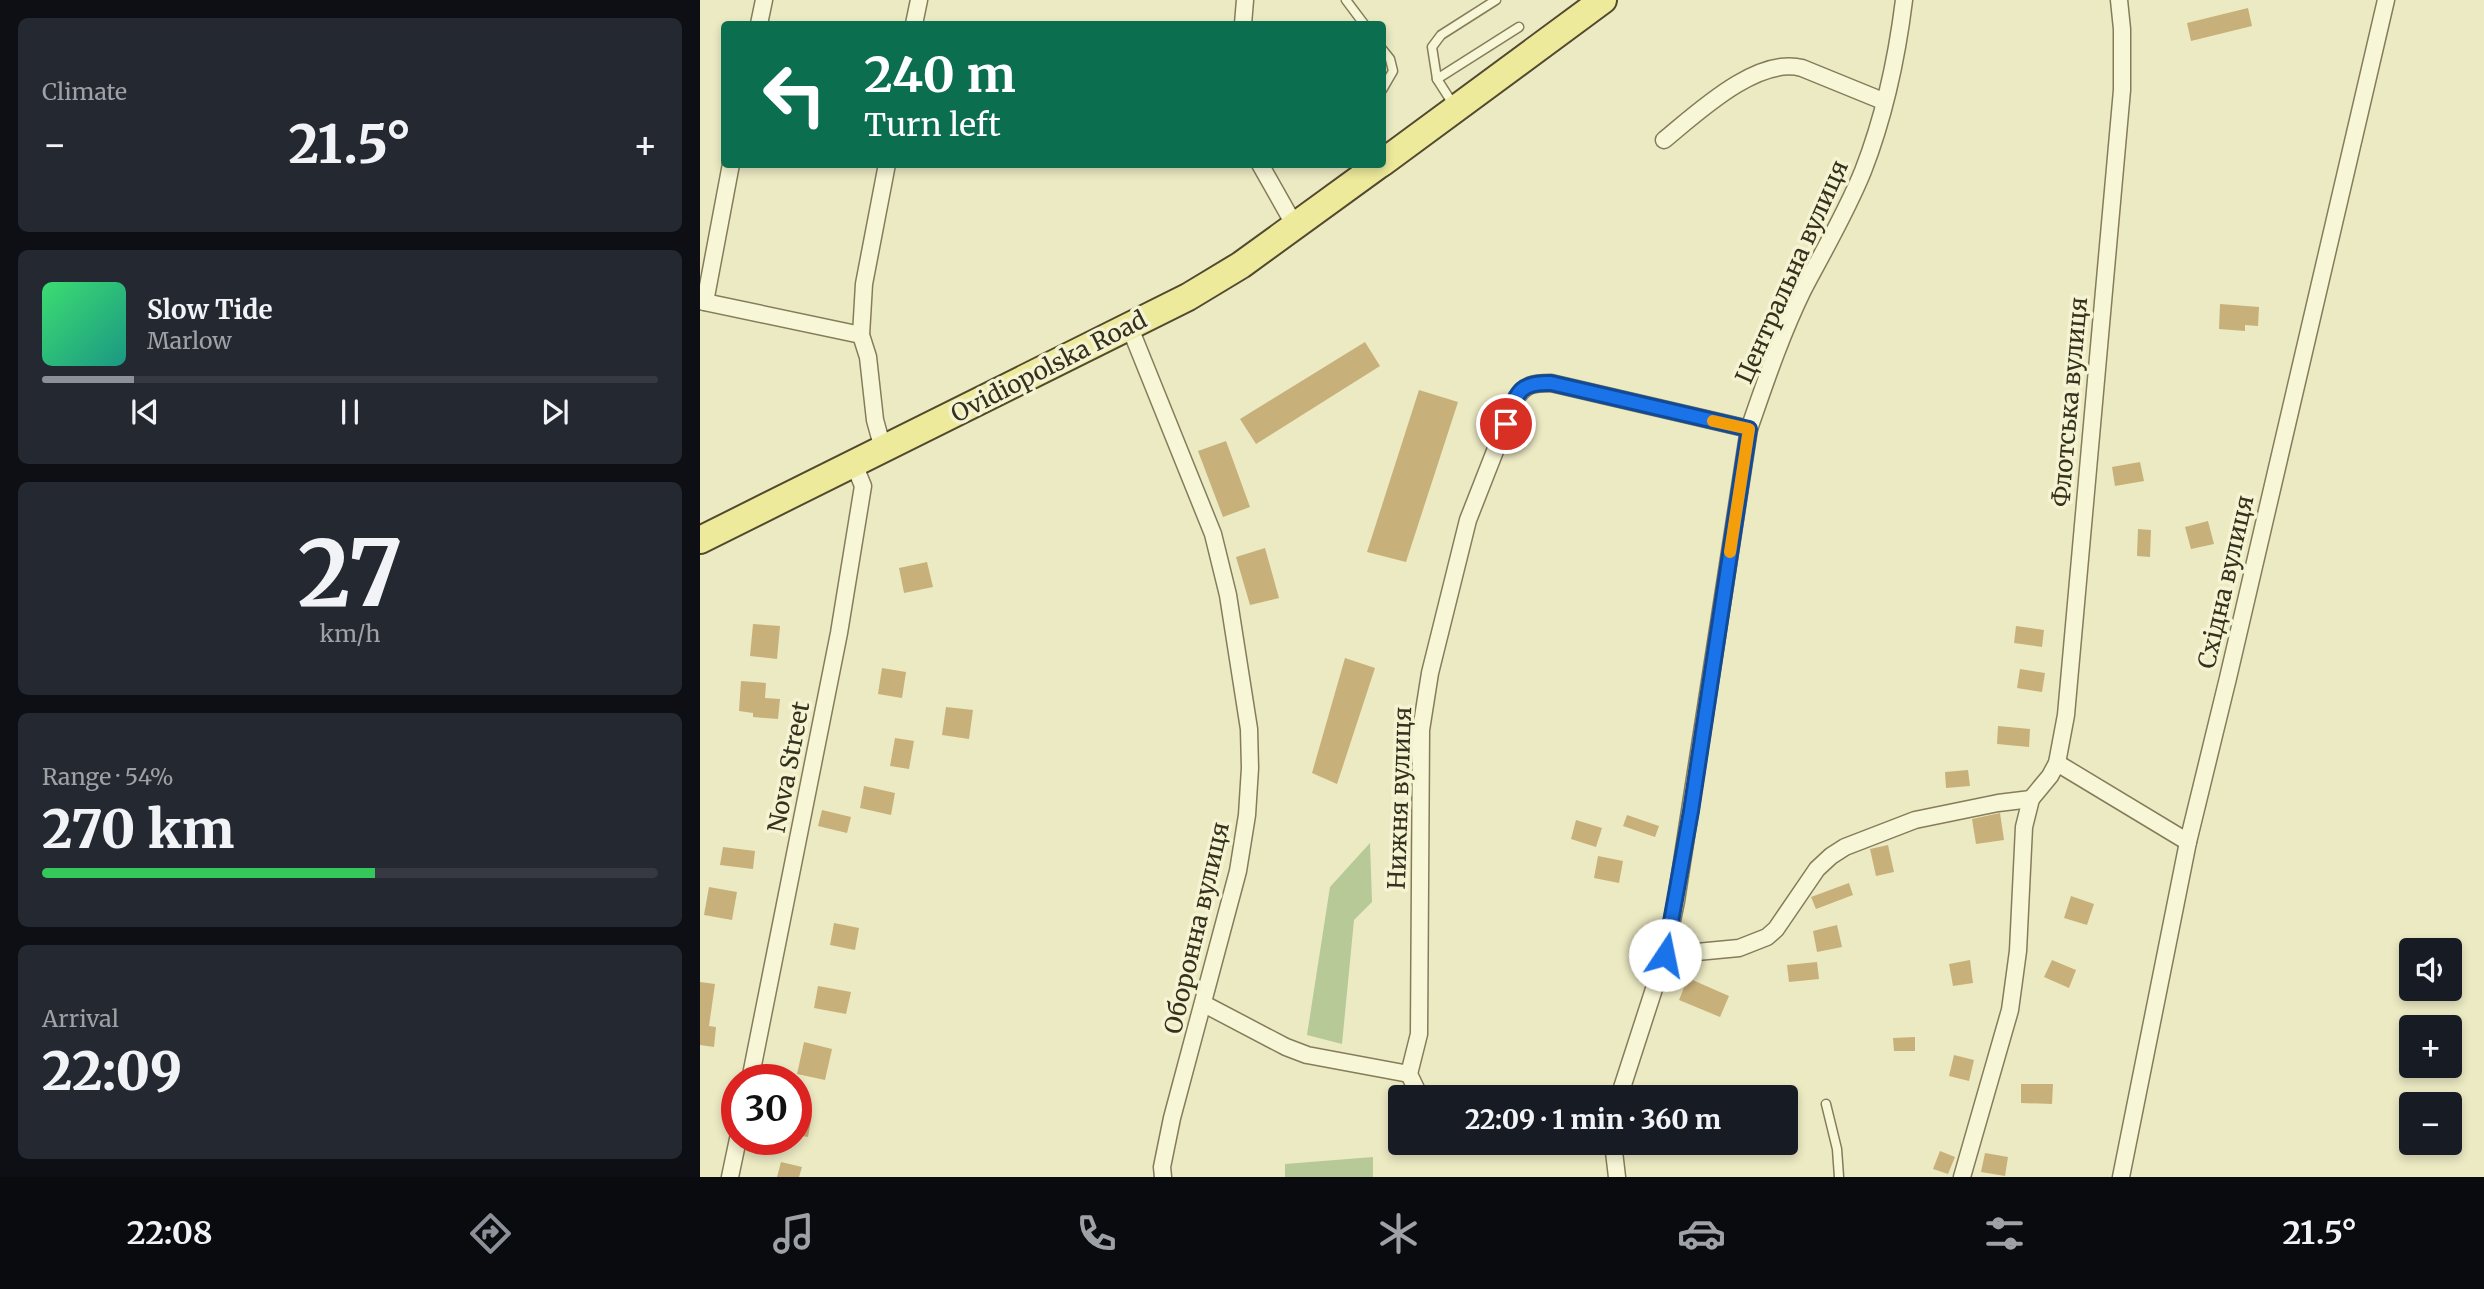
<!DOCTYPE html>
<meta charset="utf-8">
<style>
body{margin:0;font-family:Merriweather,serif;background:#242831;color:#f1f3f6;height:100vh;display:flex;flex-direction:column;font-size:26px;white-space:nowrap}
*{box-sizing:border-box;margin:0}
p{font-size:23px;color:#9ea1a6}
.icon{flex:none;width:38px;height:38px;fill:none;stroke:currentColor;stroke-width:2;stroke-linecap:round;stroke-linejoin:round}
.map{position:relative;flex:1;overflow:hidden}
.details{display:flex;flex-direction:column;gap:18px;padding:18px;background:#0d0f14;width:700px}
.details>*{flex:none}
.top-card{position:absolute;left:21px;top:21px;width:665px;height:147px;border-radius:7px;box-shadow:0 4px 10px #0003;background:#0b6e4f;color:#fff;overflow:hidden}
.fabs{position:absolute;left:1699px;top:938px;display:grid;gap:14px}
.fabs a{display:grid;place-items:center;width:63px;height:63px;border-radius:7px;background:#171b24;box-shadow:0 4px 10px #0003;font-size:35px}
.speed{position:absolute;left:21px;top:1064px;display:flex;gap:14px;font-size:35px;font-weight:700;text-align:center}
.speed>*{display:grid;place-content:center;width:91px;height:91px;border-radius:50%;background:#171b24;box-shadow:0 4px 10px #0003;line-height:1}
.speed .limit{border:10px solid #d22;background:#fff;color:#111}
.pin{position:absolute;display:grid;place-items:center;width:60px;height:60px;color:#fff;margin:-30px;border:4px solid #fff;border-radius:50%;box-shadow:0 2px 7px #0007}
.me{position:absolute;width:77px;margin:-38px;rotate:11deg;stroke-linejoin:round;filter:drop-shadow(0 0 5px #0008)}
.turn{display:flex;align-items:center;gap:24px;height:147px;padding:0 28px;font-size:32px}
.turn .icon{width:91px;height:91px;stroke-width:2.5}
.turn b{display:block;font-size:49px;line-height:60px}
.big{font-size:52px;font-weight:800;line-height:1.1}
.details .card{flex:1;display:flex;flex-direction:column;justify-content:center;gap:10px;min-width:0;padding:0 24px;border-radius:10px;background:#242831}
.details .dial{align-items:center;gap:0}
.dial b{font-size:91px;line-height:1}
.song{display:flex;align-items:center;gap:21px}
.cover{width:84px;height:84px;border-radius:10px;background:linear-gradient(135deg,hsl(140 70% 55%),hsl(170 70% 35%))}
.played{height:7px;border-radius:4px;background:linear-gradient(90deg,#8c9099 15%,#363941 15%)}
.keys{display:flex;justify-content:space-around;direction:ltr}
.heat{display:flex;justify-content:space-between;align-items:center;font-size:38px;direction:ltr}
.charge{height:10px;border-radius:5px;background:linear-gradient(90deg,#34c759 54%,#363941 0)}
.trip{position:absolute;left:688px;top:1085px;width:410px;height:70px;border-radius:7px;background:#171b24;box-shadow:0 4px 10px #0003;font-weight:800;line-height:70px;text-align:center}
.tab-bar{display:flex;height:112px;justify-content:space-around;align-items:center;background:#090b0e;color:#9ea1a6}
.tab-bar .icon{width:49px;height:49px}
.tab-bar .current{color:#8c9099}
.tab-bar b{font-size:32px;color:#f1f3f6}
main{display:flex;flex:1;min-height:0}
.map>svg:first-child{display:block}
.green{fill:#b6c997}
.building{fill:#c8b07a}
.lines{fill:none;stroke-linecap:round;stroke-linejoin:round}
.service-casing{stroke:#857c5b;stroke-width:11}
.minor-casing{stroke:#857c5b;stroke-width:19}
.primary-casing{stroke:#53492f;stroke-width:30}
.service{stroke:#f7f6d6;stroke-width:8}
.minor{stroke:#f7f6d6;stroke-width:16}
.primary{stroke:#edea9c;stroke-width:26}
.route-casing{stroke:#114b97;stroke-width:18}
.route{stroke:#1a73e8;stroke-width:12}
.slow{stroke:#f59e0b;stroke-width:12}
.labels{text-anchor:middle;stroke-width:7;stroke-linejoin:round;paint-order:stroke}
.street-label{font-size:24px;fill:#36301e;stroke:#f4f3d2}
</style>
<main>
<section class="details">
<div class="card"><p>Climate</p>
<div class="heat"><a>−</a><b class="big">21.5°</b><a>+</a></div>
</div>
<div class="card">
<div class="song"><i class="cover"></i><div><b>Slow Tide</b><p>Marlow</p></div></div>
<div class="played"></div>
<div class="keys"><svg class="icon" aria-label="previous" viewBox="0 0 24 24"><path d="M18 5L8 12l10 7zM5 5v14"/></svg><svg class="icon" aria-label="pause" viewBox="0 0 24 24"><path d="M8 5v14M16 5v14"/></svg><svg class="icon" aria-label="next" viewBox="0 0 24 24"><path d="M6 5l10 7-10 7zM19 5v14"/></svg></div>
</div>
<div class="card dial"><b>27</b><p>km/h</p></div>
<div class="card"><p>Range · 54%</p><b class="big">270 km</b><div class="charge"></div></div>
<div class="card"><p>Arrival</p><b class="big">22:09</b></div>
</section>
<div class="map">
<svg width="1784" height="1177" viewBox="0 0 1784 1177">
<rect width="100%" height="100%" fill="#eceac3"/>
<!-- green -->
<g class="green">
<polygon points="670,843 672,902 654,920 642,1044 607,1035 630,887"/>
<polygon points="673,1157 673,1177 585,1177 585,1164"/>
</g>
<!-- building -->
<g class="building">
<polygon points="1548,8 1552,26 1491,41 1487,23"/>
<polygon points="1520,304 1559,307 1558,326 1545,325 1545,331 1519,329"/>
<polygon points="665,342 680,366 556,444 540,419"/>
<polygon points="719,390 758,402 706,562 667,552"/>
<polygon points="526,441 550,507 523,517 498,451"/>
<polygon points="1440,462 1444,481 1415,486 1412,467"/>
<polygon points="1508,521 1514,544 1491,549 1485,527"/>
<polygon points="1438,529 1451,530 1450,557 1437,556"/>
<polygon points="565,548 579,598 550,605 536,557"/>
<polygon points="227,562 233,587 204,593 199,568"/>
<polygon points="53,624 80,626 77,659 50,656"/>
<polygon points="1316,626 1344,630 1342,647 1314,643"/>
<polygon points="645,658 675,668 637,784 612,773"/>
<polygon points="182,668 206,672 202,698 178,694"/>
<polygon points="1320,669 1345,673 1342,692 1317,688"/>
<polygon points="41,681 66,683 65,698 80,699 78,719 53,717 53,713 39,711"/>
<polygon points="246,707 273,710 269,739 242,735"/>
<polygon points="1298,726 1330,729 1329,747 1297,744"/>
<polygon points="195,738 214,741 209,769 190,766"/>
<polygon points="1268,770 1270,786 1246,788 1245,772"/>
<polygon points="164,786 195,793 191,815 160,808"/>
<polygon points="122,810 151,817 147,833 118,826"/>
<polygon points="1300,813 1304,840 1276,844 1272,819"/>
<polygon points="927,815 959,826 955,837 923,826"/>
<polygon points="876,820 902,828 896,847 871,839"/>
<polygon points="1188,845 1194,872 1176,876 1170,849"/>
<polygon points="23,847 55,851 53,869 20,865"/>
<polygon points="898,856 923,861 919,883 894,878"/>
<polygon points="1149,883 1153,895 1116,909 1111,897"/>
<polygon points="9,887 37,892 32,920 4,915"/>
<polygon points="1371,896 1394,904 1387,925 1364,918"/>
<polygon points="134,923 159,928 155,950 130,945"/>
<polygon points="1137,925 1142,947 1117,952 1113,931"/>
<polygon points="1270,960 1273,983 1253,986 1249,964"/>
<polygon points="1352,960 1376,970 1369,988 1344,977"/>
<polygon points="1117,962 1119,979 1089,982 1087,965"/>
<polygon points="988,978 1029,996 1020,1017 979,1000"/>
<polygon points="0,982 15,984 9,1026 16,1027 14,1047 0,1045"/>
<polygon points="118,986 151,992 146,1014 114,1008"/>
<polygon points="1215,1037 1215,1051 1194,1051 1193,1038"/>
<polygon points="104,1042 132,1049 125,1080 97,1074"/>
<polygon points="1254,1055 1274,1060 1269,1081 1249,1076"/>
<polygon points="1321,1084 1353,1084 1352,1104 1321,1103"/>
<polygon points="96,1112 112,1115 108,1137 96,1135"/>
<polygon points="1240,1151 1255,1157 1248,1174 1233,1169"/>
<polygon points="1285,1153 1308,1157 1305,1176 1281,1172"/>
<polygon points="81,1162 102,1167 99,1177 77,1177"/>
</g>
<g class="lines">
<!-- service casing -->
<g class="service-casing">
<g id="service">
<polyline points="646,0 664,24"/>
<polyline points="682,49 690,59 693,71 682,90"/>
<polyline points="737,79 819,27"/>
<polyline points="753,104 737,79 732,47 741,35 796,0"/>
<polyline points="1126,1104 1137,1149 1139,1177"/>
</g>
</g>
<!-- minor casing -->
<g class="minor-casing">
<g id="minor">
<polyline points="59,24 64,0"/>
<polyline points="214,24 219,0"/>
<polyline points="543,24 545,0"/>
<path d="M 964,140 C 997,113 1057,56 1102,68 L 1183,101"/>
<polyline points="560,164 595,226"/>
<polyline points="0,301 161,335"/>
<polyline points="5,302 31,164"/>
<polyline points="430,328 513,534 528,595 549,729 550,768 547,815 538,871 472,1118 462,1167 463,1177"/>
<polyline points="183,449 175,420 168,357 161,335 164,284 187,164"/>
<polyline points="1357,763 1488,842"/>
<polyline points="965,955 1039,948 1067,937 1076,929 1117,869 1131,856 1145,847 1215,820 1298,803 1331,799"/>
<polyline points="504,1004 586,1047 607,1055 709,1074"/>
<polyline points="50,1080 139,633 163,486 154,464"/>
<path d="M 720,1097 L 709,1074 L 719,1034 L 721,730 L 730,673 L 768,520 L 815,400 C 825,384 833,383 851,383 L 1049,429"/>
<path d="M 919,1097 L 965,955 L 976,901 L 1049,429 C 1065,383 1081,335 1103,290 C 1124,250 1146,213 1163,171 C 1184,117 1197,57 1204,0"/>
<polyline points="913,1143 917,1177"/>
<polyline points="30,1177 38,1139"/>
<polyline points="1262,1177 1310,1010 1318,951 1324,827 1331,799 1350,776 1357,763 1366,715 1422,90 1422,29 1419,0"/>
<polyline points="1421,1177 1488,842 1528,678 1686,0"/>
</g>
</g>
<!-- primary casing -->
<g class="primary-casing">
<g id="primary">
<polyline points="682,163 903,0"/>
<polyline points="0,540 488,297 541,265 680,164"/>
</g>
</g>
<!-- service -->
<use href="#service" class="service"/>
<!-- minor -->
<use href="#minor" class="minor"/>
<!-- primary -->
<use href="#primary" class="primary"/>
</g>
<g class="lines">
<!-- route casing -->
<g class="route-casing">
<path id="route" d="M 806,424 C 817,395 816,382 851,383 L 1049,429 L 991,811 L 965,955"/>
</g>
<!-- route -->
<use href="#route" class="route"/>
<!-- slow -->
<polyline class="slow" points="1013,421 1049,429 1030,552"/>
</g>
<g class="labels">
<!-- street labels -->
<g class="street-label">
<text transform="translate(1092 272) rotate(-66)" y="8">Центральна вулиця</text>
<text transform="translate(349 367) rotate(-27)" y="8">Ovidiopolska Road</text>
<text transform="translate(1370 402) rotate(-85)" y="8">Флотська вулиця</text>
<text transform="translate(1526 582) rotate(-77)" y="8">Східна вулиця</text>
<text transform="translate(89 767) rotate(-79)" y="8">Nova Street</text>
<text transform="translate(700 798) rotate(-88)" y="8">Нижня вулиця</text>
<text transform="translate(497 928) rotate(-77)" y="8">Оборонна вулиця</text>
</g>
</g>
</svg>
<div class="fabs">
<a><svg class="icon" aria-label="sound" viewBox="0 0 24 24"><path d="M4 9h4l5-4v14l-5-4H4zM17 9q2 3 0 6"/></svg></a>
<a>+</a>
<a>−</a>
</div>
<div class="speed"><div class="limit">30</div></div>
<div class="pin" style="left:806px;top:424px;background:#d93025"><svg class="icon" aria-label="arrive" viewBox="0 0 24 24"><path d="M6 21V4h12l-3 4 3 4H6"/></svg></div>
<svg class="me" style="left:965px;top:955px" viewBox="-20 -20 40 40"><circle r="19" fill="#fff"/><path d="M0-13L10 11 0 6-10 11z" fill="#1a73e8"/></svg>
<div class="trip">22:09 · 1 min · 360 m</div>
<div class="top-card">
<div class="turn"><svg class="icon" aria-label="left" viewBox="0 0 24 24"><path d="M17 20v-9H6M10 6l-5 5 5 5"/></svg><div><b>240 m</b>Turn left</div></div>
</div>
</div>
</main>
<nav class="tab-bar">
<b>22:08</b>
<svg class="icon current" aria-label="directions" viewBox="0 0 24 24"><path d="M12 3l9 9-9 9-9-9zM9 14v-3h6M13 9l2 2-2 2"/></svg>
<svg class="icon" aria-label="music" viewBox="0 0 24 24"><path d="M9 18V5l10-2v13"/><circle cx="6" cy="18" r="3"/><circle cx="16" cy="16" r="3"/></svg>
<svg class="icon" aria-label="phone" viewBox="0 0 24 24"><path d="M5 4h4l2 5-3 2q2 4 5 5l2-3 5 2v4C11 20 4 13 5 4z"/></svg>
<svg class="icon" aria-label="climate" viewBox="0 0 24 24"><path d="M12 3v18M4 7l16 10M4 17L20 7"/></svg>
<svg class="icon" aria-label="car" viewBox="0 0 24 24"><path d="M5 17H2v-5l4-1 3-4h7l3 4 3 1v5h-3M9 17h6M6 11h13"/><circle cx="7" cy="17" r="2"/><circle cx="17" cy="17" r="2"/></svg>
<svg class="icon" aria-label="filters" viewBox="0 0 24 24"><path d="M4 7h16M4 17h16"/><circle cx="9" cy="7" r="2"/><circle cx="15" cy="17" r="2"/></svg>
<b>21.5°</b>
</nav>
